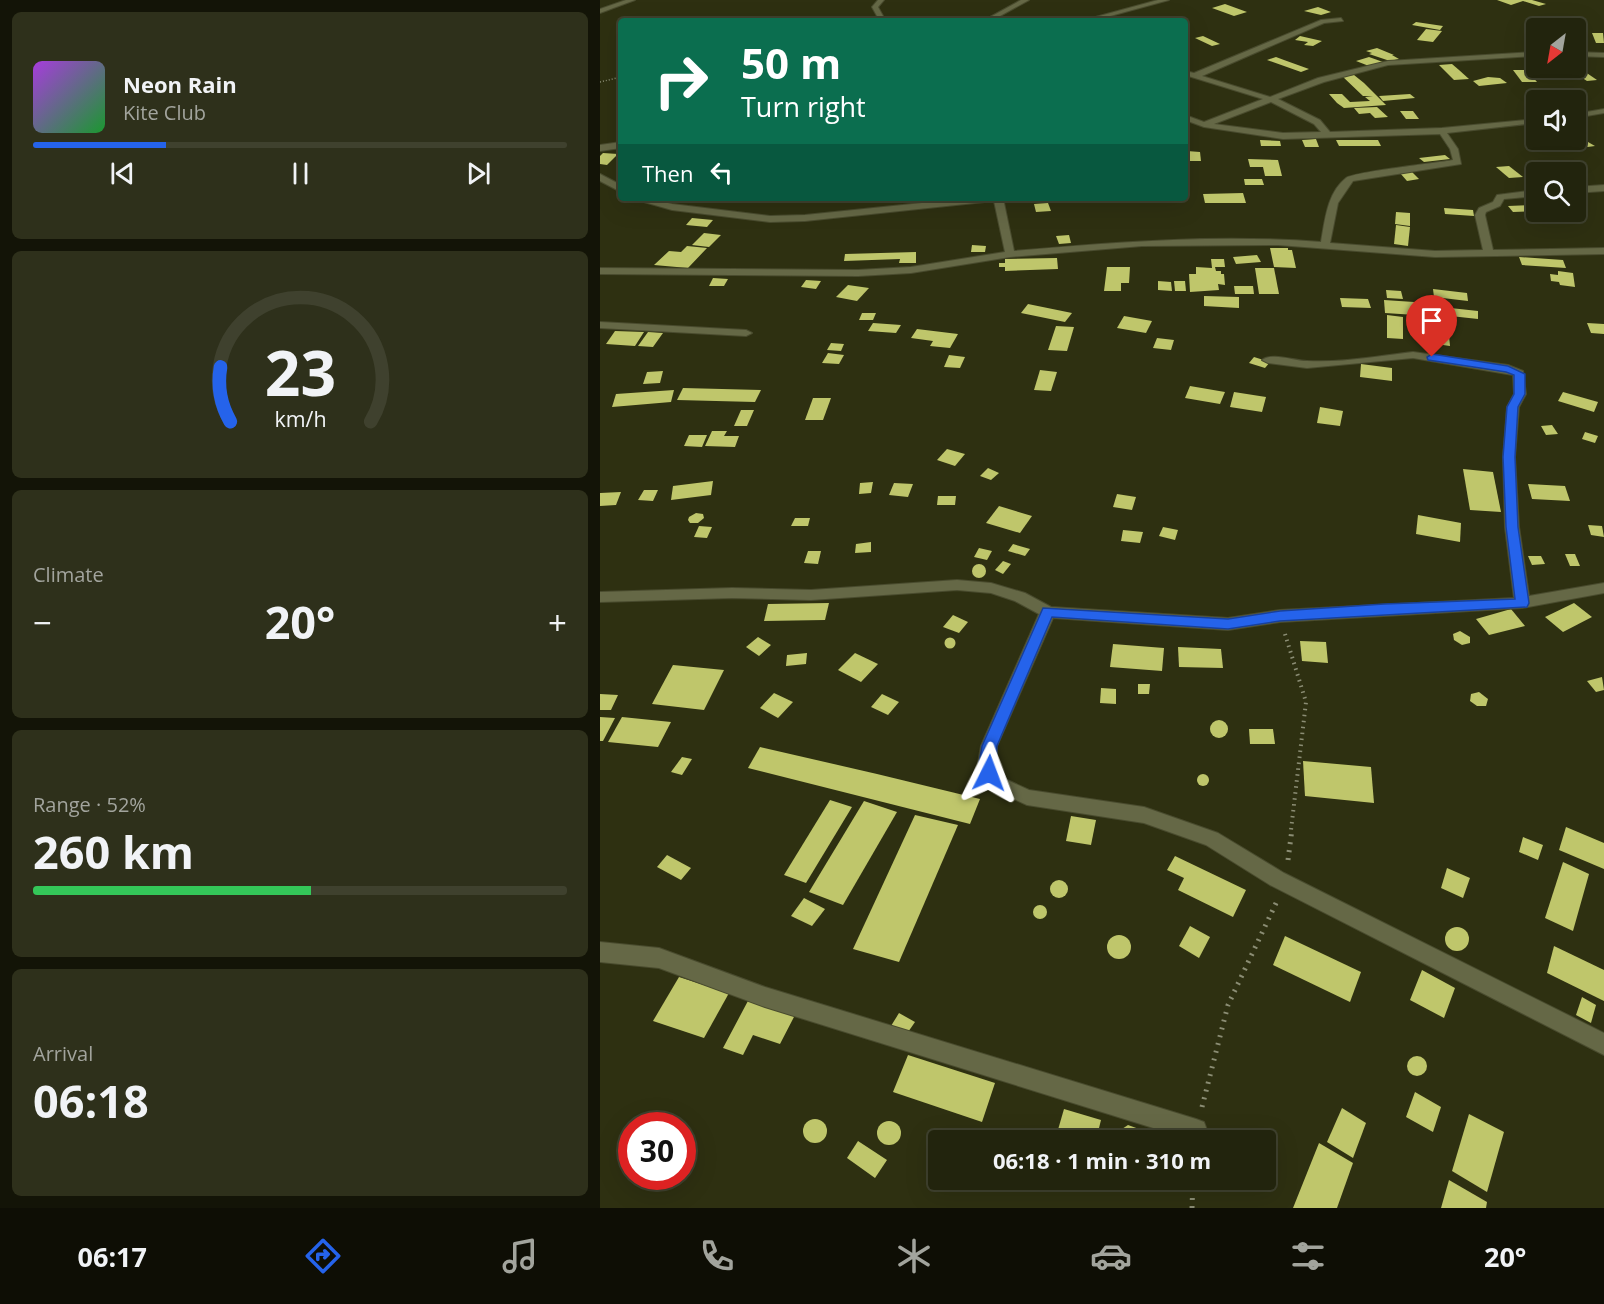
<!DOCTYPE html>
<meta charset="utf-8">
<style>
body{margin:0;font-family:"Open Sans",sans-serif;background:#2e301b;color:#f1f3f6;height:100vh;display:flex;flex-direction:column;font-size:22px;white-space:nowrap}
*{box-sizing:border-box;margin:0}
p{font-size:20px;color:#a2a49d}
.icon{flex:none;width:33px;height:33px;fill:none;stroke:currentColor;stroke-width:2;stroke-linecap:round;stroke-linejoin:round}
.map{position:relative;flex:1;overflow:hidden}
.details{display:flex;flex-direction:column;gap:12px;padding:12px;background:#131407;width:600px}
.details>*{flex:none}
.top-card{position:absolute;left:18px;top:18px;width:570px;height:183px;border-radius:6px;box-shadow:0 6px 24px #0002,0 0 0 2px #3f412e;background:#0b6e4f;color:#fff;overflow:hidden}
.needle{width:39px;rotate:211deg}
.tools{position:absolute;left:926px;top:18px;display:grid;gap:12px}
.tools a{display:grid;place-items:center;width:60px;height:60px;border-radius:6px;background:#22240d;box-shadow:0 6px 24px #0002,0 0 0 2px #3f412e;font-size:30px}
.speed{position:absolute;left:18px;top:1112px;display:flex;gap:12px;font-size:30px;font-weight:700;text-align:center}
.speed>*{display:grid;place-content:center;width:78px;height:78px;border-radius:50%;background:#22240d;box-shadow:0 6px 24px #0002,0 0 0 2px #3f412e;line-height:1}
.speed .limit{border:9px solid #d22;background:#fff;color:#111}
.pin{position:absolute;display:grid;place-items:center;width:51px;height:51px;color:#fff;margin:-62px -26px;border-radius:50% 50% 50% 0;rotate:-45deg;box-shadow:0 0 6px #0007}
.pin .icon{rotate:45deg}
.me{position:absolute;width:66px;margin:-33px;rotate:3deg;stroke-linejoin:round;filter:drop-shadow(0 0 4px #0008)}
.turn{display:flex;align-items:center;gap:21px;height:126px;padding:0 24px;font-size:27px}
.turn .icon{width:78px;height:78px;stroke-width:2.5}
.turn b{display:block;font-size:42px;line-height:51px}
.then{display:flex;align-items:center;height:57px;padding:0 24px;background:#0003;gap:12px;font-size:22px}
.big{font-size:45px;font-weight:700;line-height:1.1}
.details .card{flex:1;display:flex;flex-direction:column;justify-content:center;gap:9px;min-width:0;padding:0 21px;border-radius:9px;background:#2e301b}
.details .dial{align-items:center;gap:0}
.dial svg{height:156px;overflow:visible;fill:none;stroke:#3f412e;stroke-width:7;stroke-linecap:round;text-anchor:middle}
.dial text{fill:#f1f3f6;stroke:none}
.song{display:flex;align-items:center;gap:18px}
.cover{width:72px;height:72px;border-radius:9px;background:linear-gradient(135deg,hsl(280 70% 55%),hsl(130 70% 35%))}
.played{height:6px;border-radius:3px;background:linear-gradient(90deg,#2563eb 25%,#3f412e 25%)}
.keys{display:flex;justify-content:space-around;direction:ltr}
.heat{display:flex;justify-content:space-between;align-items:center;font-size:33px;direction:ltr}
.charge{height:9px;border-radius:4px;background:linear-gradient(90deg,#34c759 52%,#3f412e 0)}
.trip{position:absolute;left:328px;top:1130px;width:348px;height:60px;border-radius:6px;background:#22240d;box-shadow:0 6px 24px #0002,0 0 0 2px #3f412e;font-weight:700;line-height:60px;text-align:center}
.tab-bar{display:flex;height:96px;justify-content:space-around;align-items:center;background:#0e0e05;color:#a2a49d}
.tab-bar .icon{width:42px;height:42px}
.tab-bar .current{color:#2563eb}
.tab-bar b{font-size:27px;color:#f1f3f6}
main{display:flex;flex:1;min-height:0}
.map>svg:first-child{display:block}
.building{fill:#bfc66b}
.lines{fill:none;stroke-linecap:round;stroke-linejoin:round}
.minor-casing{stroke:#494b2e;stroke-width:2}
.path-far2{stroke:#8b8d74;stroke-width:1.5;stroke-dasharray:1 2;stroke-linecap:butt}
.path-far1{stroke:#8b8d74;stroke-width:4;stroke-dasharray:1.5 4.5;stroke-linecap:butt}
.path{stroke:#8b8d74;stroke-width:5;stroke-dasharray:2 6;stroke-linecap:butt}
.minor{fill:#656846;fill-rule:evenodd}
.route{fill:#2563eb;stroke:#184099;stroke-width:1.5}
</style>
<main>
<section class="details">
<div class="card">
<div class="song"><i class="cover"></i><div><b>Neon Rain</b><p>Kite Club</p></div></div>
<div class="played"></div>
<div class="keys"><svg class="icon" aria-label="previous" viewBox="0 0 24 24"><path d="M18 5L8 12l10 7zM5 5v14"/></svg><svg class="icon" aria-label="pause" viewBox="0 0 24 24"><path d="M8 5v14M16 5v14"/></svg><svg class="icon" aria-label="next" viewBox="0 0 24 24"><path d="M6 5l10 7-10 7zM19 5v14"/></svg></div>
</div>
<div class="card dial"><svg viewBox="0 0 100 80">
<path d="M14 69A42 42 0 1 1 86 69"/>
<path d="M14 69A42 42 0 0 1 9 41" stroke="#2563eb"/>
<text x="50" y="56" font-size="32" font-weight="700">23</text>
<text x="50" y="72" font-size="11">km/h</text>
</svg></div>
<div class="card"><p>Climate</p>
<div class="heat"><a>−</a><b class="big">20°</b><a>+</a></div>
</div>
<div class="card"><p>Range · 52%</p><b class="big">260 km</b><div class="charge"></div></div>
<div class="card"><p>Arrival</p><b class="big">06:18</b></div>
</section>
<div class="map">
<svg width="1004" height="1208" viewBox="0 0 1004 1208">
<rect width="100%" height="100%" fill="#2e3011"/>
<!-- building -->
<g class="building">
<polygon points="897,0 932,0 946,4 939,6 923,1 911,5"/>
<polygon points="625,4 647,12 634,16 612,8"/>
<polygon points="718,7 731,12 721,15 704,11"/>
<polygon points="816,22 843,26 840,30 812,25"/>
<polygon points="826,29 842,31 833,42 817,40"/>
<polygon points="992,33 1003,33 1004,43 996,43"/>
<polygon points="603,36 620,44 612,46 595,38"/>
<polygon points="700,36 722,41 713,46 704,45 708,42 695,40"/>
<polygon points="777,48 794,55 792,55 799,59 790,61 769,54 772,53 766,51"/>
<polygon points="676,57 684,60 709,69 701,72 667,60"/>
<polygon points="769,57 783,62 769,66 756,61"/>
<polygon points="852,64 859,70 869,79 854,80 839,65"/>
<polygon points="978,67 997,80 987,81 967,68"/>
<polygon points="913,70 927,70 937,82 922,82"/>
<polygon points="754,75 764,83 786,105 744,108 737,103 729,94 742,94 750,102 770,101 765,97 773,96 763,96 742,76"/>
<polygon points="888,77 900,78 907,83 879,86 873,81"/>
<polygon points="810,94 815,98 783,101 779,96"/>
<polygon points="777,107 788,117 775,118 770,113 759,114 754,108"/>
<polygon points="800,111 813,111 819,119 806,119"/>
<polygon points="981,138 995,146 973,149 968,146 971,145 962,140"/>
<polygon points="716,139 719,147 705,147 702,140"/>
<polygon points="660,140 680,141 681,146 661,146"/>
<polygon points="736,140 778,140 781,146 739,146"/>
<polygon points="587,151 600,152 601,161 588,161"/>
<polygon points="3,153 18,154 7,165 0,164 0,156"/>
<polygon points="845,155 850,159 824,162 819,158"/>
<polygon points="648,159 678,160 682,176 665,176 663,167 650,167"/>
<polygon points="909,166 923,177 909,178 896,167"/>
<polygon points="812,172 819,179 807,181 800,173"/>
<polygon points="644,179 662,179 664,185 645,185"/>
<polygon points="643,193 646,203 605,203 603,194"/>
<polygon points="90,198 116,198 111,203 87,200"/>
<polygon points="495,198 519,198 520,203 495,203"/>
<polygon points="523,198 562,198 562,203 523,202"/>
<polygon points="448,203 451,211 436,212 434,204"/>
<polygon points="932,205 936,211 913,212 908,206"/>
<polygon points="844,208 873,210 874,216 845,214"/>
<polygon points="796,212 810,213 810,226 795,224"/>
<polygon points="92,218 113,220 107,227 86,225"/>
<polygon points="796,225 810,227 808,246 794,244"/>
<polygon points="104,233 121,235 109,247 92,245"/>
<polygon points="469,235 471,243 459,244 456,236"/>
<polygon points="372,245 386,246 385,252 371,252"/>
<polygon points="87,246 107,248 88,268 54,265 69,251 81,252"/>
<polygon points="670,248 688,248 688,250 692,250 696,268 674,267"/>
<polygon points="316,252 316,263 299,263 300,259 244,261 245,254"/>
<polygon points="657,255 661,262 636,264 633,257"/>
<polygon points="919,257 963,260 966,268 922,265"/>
<polygon points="457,258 458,269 405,271 405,267 399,267 399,263 405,263 405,259"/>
<polygon points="611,259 624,259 625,267 615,267 616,271 621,271 621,274 624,274 625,285 618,284 619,290 590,292 589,274 596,274 596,267 612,268"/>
<polygon points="507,267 530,267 529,283 521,283 521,291 504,291"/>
<polygon points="655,268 674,268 679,294 659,294"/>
<polygon points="958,271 973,273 975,287 960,285 959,282 951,281 950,274 958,275"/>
<polygon points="113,278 128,279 124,286 109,286"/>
<polygon points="206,280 221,281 216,289 201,287"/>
<polygon points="558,281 571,282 572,291 558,290"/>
<polygon points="574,281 585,281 586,291 575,291"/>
<polygon points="248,285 269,288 257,301 236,297"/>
<polygon points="634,286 653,286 654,294 635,294"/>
<polygon points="833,289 867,293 868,301 834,297"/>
<polygon points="786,290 801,291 803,299 787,298"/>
<polygon points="604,296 639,297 639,308 604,306"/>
<polygon points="740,298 768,299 771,308 742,307"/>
<polygon points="784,300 829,303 831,316 785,313"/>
<polygon points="428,304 472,313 465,322 421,313"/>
<polygon points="832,306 878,311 878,319 832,314"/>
<polygon points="262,313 276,313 273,320 259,320"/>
<polygon points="787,315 803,317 803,339 787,338"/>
<polygon points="524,316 552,321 546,333 517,328"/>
<polygon points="273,323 301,325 296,333 268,331"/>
<polygon points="987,323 1004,324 1004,334 991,333"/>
<polygon points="456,326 474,327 467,351 448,350"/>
<polygon points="317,329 358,334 350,348 330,346 333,341 311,338"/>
<polygon points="15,331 44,332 35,346 6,344"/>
<polygon points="48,332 63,333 53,347 38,346"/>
<polygon points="836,335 849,336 850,346 836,344"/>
<polygon points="557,338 574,340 571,350 553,348"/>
<polygon points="231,343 244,344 241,351 227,350"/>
<polygon points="228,353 244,355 239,364 222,363"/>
<polygon points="349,355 365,357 360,368 344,367"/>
<polygon points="654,357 670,362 665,368 649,363"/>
<polygon points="761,364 792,368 792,381 760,377"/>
<polygon points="440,370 457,372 451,391 434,390"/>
<polygon points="63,371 60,383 43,384 47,372"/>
<polygon points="590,386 625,392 620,404 585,398"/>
<polygon points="83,388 161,390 155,402 77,400"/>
<polygon points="74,390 71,402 12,407 16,394"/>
<polygon points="634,392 666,397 662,412 630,407"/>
<polygon points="963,392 998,402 994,412 958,401"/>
<polygon points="213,398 231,398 223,420 205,420"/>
<polygon points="720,407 743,411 740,426 717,423"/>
<polygon points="141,410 154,410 147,426 134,426"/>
<polygon points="952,425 958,434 946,435 941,426"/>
<polygon points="112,431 127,431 124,436 139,436 135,447 105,446"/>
<polygon points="985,432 998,436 995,443 982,439"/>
<polygon points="89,435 107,435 102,447 84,446"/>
<polygon points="347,449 365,454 355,466 337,460"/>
<polygon points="388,468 399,473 391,480 380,476"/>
<polygon points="863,469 893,472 901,512 870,510"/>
<polygon points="113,481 111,495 71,500 73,486"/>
<polygon points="273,482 271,493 259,494 260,483"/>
<polygon points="294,483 313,484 308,497 289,495"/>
<polygon points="928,484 965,486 970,501 932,499"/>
<polygon points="44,490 58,490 53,501 38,500"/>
<polygon points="21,492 16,505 0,506 0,493"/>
<polygon points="517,494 536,497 532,510 513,507"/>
<polygon points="338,496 356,496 355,505 337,505"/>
<polygon points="399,506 432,516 420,533 386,523"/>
<polygon points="96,513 103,514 104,518 98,523 90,523 88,520 89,517"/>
<polygon points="818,515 861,523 860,542 816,534"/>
<polygon points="195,518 210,518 208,526 191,526"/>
<polygon points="988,525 1002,526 1004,537 991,535"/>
<polygon points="99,526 112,527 107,538 94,537"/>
<polygon points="563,527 578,530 575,540 559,536"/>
<polygon points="523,530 543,532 540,543 521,541"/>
<polygon points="271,542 271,552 255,553 256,544"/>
<polygon points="413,544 430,549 425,556 408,551"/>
<polygon points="379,548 392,551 387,560 374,557"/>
<polygon points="208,551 221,551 218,564 204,563"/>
<polygon points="965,554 975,554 980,566 970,566"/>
<polygon points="928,556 941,556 945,564 932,565"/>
<polygon points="403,561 411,564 403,574 395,570"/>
<circle cx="379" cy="571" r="7"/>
<polygon points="229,603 225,620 164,621 168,604"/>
<polygon points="974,603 992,617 963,632 945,617"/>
<polygon points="911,609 925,626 889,635 876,619"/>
<polygon points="353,615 368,622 359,633 343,627"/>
<polygon points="860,631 870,637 870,643 862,645 854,640 853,634"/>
<polygon points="158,637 171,645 159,656 146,647"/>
<circle cx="350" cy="643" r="5.5"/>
<polygon points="700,641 726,642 728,663 702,661"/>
<polygon points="513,644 564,648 562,671 510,667"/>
<polygon points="578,647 621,649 623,668 579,667"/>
<polygon points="207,653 206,664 186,666 187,655"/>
<polygon points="255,653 278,664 261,682 238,670"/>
<polygon points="73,665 124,670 104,710 52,704"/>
<polygon points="1002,677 1004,690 996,692 987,681"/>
<polygon points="538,684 550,684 549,694 538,694"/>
<polygon points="501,688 516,689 516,704 500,703"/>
<polygon points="879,692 888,699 886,706 877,706 870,701 871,694"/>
<polygon points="174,693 193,702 178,718 160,708"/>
<polygon points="0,694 18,695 11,710 0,710"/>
<polygon points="282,694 299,702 288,715 271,707"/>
<polygon points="0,717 15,718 3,741 0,741"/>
<polygon points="22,717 71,722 58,747 8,742"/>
<circle cx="619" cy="729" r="9"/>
<polygon points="649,729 673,729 675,744 650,744"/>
<polygon points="160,747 277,774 380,799 370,824 148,768"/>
<polygon points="82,757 92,759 82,775 71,772"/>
<polygon points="703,761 771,767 774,803 705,796"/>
<circle cx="603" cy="780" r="6"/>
<polygon points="230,800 252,807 206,883 184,875"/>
<polygon points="264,801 297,812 243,905 209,892"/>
<polygon points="315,815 358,825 299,962 253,949"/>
<polygon points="471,816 496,820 491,845 466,841"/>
<polygon points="966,827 1004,843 1004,869 959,850"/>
<polygon points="923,837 943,845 938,860 919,852"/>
<polygon points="67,855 91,868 81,880 57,867"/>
<polygon points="575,856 646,890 633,917 578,890 584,878 567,870"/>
<polygon points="963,862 989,874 973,931 945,918"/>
<polygon points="847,868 870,878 863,898 841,888"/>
<circle cx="459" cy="889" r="9"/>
<polygon points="204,898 225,909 212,926 191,916"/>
<circle cx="440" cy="912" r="7"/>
<polygon points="590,926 610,937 599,958 579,946"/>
<circle cx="857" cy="939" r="12"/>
<circle cx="519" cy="947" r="12"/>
<polygon points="685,936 761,972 750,1002 673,965"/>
<polygon points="954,946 1004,970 1004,1001 947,973"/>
<polygon points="822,970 855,988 844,1018 810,1000"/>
<polygon points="79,977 129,993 104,1038 53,1021"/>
<polygon points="982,997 996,1005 991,1023 976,1015"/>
<polygon points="149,999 195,1015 180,1044 153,1035 143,1055 123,1048"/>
<polygon points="299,1013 315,1022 306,1035 291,1026"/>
<polygon points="308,1055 395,1083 382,1122 293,1092"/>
<circle cx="817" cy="1066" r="10"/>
<polygon points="815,1092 841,1107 833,1132 806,1117"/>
<polygon points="742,1108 766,1123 753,1158 727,1142"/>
<polygon points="464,1109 501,1120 496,1140 455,1140"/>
<polygon points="869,1114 904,1132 887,1192 852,1171"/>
<circle cx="215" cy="1131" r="12"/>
<circle cx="289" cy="1133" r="12"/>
<polygon points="528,1125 539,1129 543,1140 520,1140 522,1129"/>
<polygon points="258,1141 287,1160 275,1178 247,1158"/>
<polygon points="719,1143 753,1163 737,1208 693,1208"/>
<polygon points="441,1179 487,1179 484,1192"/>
<polygon points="849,1180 887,1202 886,1208 841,1208"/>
</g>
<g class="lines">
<!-- minor casing -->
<g class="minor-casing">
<g id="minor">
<polygon points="26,0 35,0 0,13 0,9"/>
<polygon points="278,0 284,0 278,7 283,16 282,21 276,21 277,16 272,7"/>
<polygon points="421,0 429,0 391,21 383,21"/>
<polygon points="558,0 569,0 492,21 481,21"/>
<path d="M 741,18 L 743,21 L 724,23 L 602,76 L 670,97 L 718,78 L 788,61 L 936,52 L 936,56 L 788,65 L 724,82 L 678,99 L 720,120 L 730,132 L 842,128 L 936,119 L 936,123 L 847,133 L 858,149 L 861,164 L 753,181 L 738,203 L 730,243 L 835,251 L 883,250 L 875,215 L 879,208 L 893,202 L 897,195 L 936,190 L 936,196 L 904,199 L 900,206 L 886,212 L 885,215 L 893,250 L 1004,248 L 1004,254 L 835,257 L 678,245 L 542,246 L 410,257 L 311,273 L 258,276 L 0,274 L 0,268 L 258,270 L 311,267 L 405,252 L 394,201 L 205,221 L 170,222 L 72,210 L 30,198 L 46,198 L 72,204 L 170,216 L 205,215 L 371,198 L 403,198 L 414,251 C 516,242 618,234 721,242 C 725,220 727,193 746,178 C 753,172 837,163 853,160 L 850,149 L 840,134 L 683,139 L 604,127 L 585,120 L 585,115 L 604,122 L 663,99 L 585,75 L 585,71 L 594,73 L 721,20 ZM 671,102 L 714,124 L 721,132 L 683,133 L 614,124 Z"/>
<polygon points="975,52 1004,53 1004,57 975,56"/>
<polygon points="1004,109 1004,113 975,118 975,114"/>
<polygon points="21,142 21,148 0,151 0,145"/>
<polygon points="0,174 21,185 21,192 0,181"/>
<polygon points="1004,185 1004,191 975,193 975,187"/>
<polygon points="0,322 146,330 152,333 146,336 0,328"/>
<path d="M 813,352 L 908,365 L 923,371 L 926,394 L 919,407 L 915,457 L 919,527 L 929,596 L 1004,583 L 1004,593 L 922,608 L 680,622 L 628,630 L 453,618 L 397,746 L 396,763 L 397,770 L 403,778 L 429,790 L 544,807 L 618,833 L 684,873 L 1004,1033 L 1004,1055 L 670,885 L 606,845 L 544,823 L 427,805 L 399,792 L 391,788 L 380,773 L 378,763 L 381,746 L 439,614 L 415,601 L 391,593 L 357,590 L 211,600 L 132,598 L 0,602 L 0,592 L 132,588 L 211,590 L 357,580 L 391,583 L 425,593 L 451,607 L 628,618 L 680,610 L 914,598 L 905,527 L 903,457 L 907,407 L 914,394 L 913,375 L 813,358 L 707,368 L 668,363 L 662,360 C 672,352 695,361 707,361 C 742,363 778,356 813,352 Z"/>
<polygon points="0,942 59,948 165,987 596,1119 604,1122 607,1130 604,1138 592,1140 165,1007 59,968 0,962"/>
</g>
</g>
<!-- path-far2 -->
<g class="path-far2">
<polyline points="229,21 264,17"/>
<polyline points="0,82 21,77"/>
</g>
<!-- path-far1 -->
<polyline class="path-far1" points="685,634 706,702 691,830"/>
<!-- path -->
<g class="path">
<polyline points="688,860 692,829"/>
<polyline points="602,1107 628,1005 677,901"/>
<polyline points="592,1208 593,1179"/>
</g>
<!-- minor -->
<use href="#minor" class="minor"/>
</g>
<!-- route -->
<path class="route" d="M 832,354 L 908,366 L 925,374 L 925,394 L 918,407 L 915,457 L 918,527 L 929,603 L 927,607 L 680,621 L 628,629 L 452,617 L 397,746 C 396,756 398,770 394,778 L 389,780 L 383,778 L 379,763 L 382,746 L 443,608 L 628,619 L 680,611 L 784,604 L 915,599 L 906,527 L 903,457 L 907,407 L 914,394 L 914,375 L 906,372 L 828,360 L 827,357 Z"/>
</svg>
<div class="tools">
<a><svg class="needle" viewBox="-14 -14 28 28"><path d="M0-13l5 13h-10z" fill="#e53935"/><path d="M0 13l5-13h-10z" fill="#a2a49d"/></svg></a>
<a><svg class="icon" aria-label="sound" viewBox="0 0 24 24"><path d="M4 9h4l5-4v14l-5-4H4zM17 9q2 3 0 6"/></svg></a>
<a><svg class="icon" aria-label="search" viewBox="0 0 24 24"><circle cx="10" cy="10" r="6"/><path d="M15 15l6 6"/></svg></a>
</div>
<div class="speed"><div class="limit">30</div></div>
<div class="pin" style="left:832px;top:357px;background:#d93025"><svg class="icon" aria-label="arrive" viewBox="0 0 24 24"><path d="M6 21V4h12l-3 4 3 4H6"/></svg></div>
<svg class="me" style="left:389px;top:773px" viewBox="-20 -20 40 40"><path d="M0-17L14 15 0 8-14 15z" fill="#2563eb" stroke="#fff" stroke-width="4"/></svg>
<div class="trip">06:18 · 1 min · 310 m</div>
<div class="top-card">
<div class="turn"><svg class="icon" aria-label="right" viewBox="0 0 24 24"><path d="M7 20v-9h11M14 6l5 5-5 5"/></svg><div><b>50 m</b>Turn right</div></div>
<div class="then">Then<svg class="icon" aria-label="left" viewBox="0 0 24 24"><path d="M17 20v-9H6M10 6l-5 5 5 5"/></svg></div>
</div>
</div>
</main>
<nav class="tab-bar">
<b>06:17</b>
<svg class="icon current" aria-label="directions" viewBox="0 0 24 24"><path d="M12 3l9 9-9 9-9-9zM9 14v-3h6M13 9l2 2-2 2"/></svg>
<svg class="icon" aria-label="music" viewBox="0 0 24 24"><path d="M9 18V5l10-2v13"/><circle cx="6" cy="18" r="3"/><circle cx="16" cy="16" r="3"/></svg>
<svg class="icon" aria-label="phone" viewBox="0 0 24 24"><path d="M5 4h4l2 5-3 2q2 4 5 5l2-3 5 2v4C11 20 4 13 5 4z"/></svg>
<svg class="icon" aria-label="climate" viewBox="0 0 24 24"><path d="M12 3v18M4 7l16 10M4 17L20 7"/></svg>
<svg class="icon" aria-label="car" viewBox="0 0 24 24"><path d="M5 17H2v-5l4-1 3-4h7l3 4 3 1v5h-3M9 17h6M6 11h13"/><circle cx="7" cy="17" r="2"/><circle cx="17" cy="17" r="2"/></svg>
<svg class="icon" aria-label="filters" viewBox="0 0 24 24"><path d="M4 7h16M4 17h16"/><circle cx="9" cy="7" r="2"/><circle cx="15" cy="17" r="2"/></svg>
<b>20°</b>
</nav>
